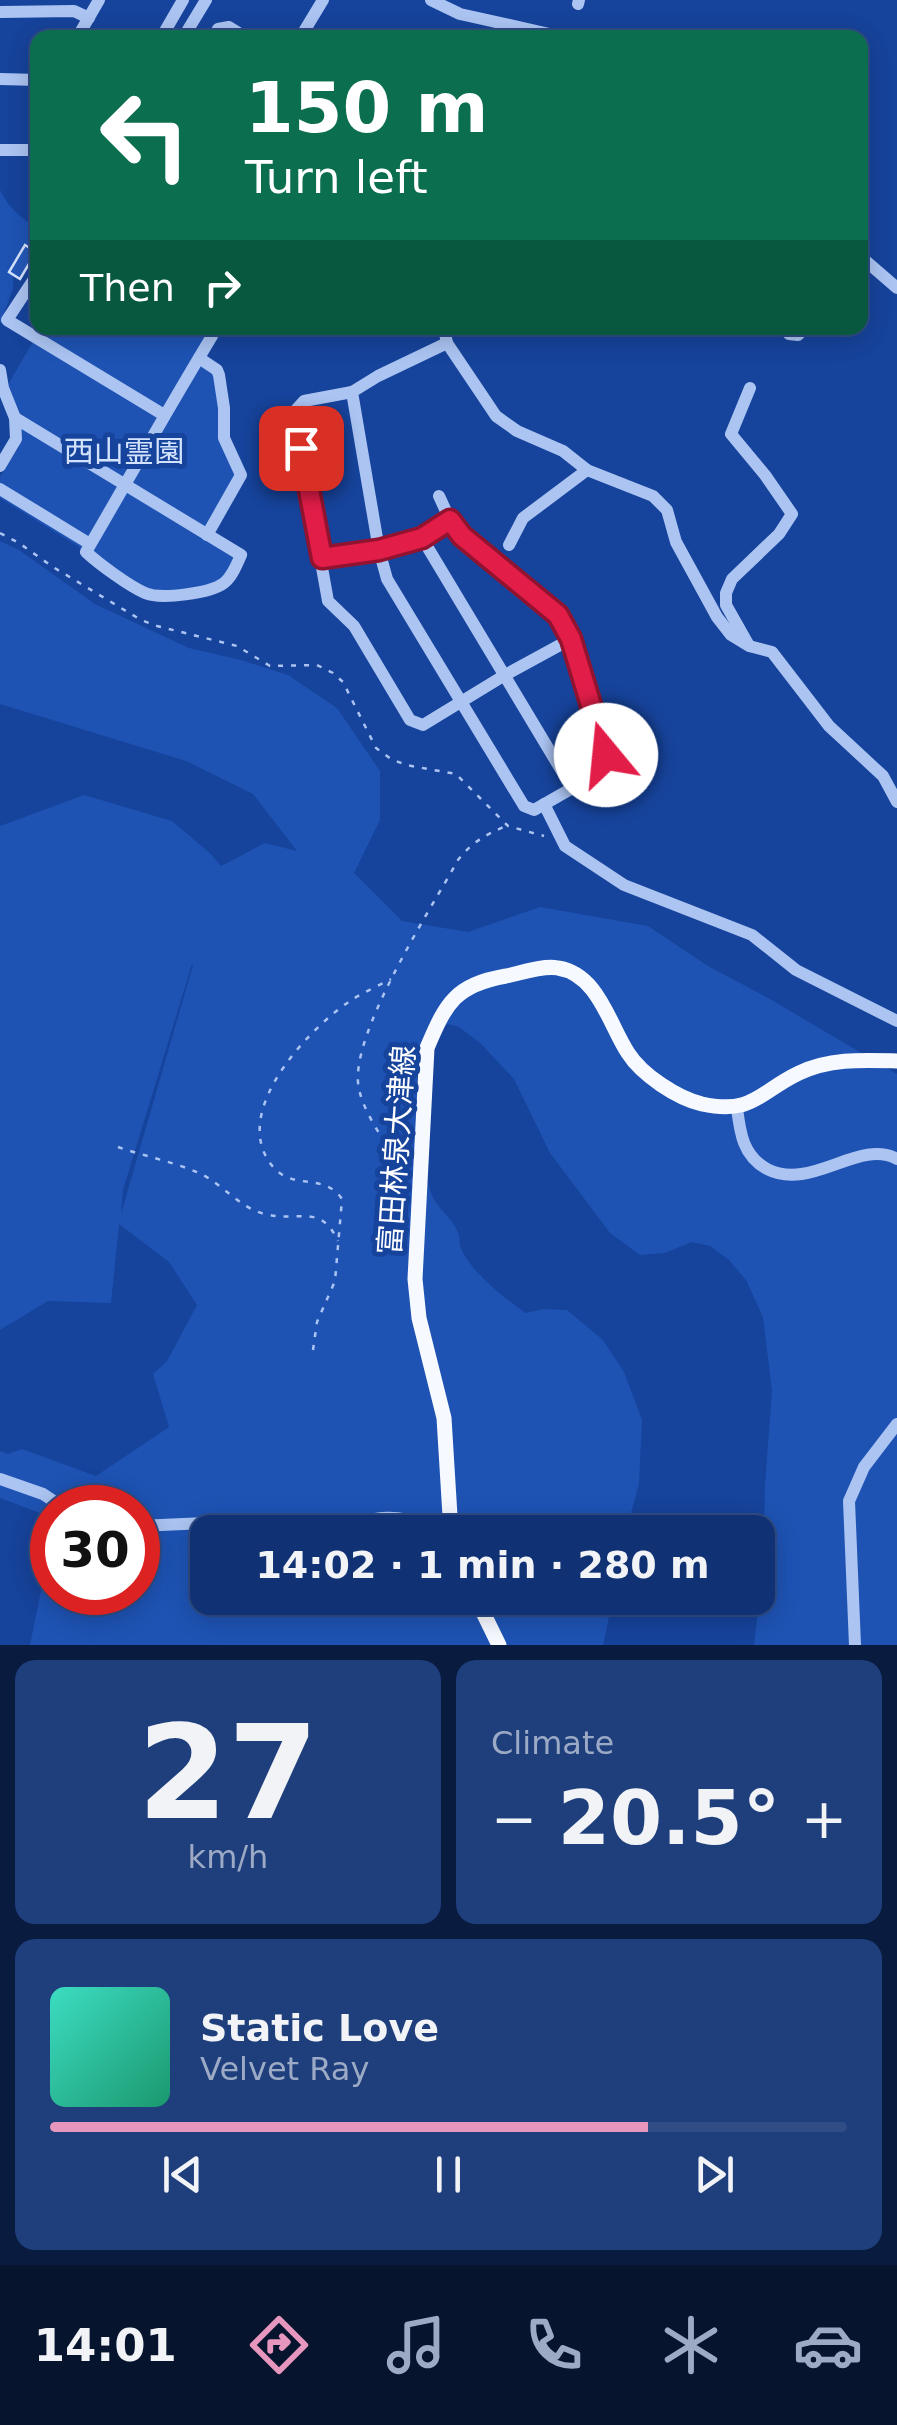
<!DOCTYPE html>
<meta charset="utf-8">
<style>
body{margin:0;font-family:"DejaVu Sans","Noto Sans JP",sans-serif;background:#1e3e7c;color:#f1f3f6;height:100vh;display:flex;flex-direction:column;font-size:38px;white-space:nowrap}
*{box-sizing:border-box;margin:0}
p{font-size:32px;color:#9caac5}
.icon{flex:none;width:55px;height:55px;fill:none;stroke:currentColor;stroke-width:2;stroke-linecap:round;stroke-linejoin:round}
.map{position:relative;height:1645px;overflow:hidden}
.panel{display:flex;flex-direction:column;gap:15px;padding:15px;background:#091c40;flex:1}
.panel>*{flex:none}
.banner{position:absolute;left:30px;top:30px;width:838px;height:305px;border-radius:20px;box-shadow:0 5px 25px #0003,0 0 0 2px #304d86;background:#0b6e4f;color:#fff;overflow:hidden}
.speed{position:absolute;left:30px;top:1485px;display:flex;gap:20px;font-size:50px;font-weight:700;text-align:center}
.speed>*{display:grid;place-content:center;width:130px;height:130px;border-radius:50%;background:#103274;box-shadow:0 5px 25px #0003,0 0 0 2px #304d86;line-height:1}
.speed .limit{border:15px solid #d22;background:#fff;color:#111}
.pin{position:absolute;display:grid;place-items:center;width:85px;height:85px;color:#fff;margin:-42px;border-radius:20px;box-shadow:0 5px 15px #0006}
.me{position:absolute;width:110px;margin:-55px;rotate:343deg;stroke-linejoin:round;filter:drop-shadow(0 0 8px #0008)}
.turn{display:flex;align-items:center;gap:35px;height:210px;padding:0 50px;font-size:45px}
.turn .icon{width:130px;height:130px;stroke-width:2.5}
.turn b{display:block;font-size:70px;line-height:85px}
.then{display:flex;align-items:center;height:95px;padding:0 50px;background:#0003;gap:20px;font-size:38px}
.big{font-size:75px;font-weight:600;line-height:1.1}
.panel .widget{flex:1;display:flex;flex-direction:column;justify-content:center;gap:15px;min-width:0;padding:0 35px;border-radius:20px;background:#1e3e7c}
.panel .dial{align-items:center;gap:0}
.dial b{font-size:130px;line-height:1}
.song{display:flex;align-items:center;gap:30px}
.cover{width:120px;height:120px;border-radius:15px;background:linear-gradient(135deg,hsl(170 70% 55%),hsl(160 70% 35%))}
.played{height:10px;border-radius:5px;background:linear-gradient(90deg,#e797bd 75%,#304d86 75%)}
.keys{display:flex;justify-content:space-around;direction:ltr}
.heat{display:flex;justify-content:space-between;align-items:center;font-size:55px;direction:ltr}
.panel .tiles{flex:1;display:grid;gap:15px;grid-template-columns:1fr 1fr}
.widget:last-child{grid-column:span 2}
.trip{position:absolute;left:190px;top:1515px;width:585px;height:100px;border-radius:20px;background:#103274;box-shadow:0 5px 25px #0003,0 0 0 2px #304d86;font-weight:600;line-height:100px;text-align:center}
.tabs{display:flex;height:160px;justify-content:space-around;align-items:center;background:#06142e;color:#9caac5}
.tabs .icon{width:70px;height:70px}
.tabs .current{color:#e797bd}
.tabs b{font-size:45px;color:#f1f3f6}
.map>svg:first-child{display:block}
.green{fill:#1e53b4;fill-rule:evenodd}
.building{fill:#2458b9;stroke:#d3e2fd;stroke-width:2.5}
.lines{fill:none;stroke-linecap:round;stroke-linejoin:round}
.path{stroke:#abc4f2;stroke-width:2.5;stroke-dasharray:5 8;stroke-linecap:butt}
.minor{stroke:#abc4f2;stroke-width:12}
.major{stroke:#f6f9ff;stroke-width:15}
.route-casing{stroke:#92132f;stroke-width:25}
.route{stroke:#e11d48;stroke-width:18}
.labels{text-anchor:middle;stroke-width:10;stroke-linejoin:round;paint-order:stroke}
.park-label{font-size:30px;fill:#d3e2fd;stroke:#16439b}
.street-label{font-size:30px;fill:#fff;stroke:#16439b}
</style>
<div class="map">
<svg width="897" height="1645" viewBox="0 0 897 1645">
<rect width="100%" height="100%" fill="#16439b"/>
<!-- green -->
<g class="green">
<path d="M 0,190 C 9,208 20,218 38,228 L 37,238 L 27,245 L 13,262 L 13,289 L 0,323 Z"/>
<polygon points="41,328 205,328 219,336 206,359 220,368 227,437 246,475 210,533 245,555 226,585 148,599 85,558 79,547 0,498 0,477 19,447 18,423 6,388"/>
<path d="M 0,541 L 19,550 L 95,604 L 189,648 L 241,660 L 288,675 L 337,708 L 380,771 L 380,820 L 354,873 L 402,921 L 468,932 L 540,907 L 648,926 L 708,966 L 770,999 L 897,1074 L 897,1645 L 754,1645 L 763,1569 L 765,1485 L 772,1391 L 763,1317 L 746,1280 L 729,1260 L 710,1246 L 692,1242 L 665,1253 L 640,1255 L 610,1233 L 550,1153 L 514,1079 L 480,1043 L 459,1027 L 448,1024 L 435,1031 L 417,1050 C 417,1098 414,1150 432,1195 C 438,1210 453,1218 458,1233 C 462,1242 457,1239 461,1248 C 470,1271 506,1300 526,1313 L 544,1309 L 567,1310 L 603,1340 L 624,1372 L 642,1420 L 639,1483 L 626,1532 L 208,1532 L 208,1598 L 613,1598 L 603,1645 L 30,1645 L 44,1576 L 48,1516 L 0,1498 L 0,1451 L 8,1454 L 22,1449 L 96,1476 L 169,1427 L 153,1374 L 167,1361 L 197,1305 L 169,1262 L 119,1224 L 111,1303 L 48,1301 L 0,1330 L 0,826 L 84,795 L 172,821 L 211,854 L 221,866 L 265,843 L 297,851 L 253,794 L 186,761 L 0,704 ZM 192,964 L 193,965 L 121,1214 L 123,1190 ZM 52,1508 L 138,1508 L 138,1592 L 52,1592 Z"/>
</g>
<!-- building -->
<polygon class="building" points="25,245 36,252 20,279 9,272"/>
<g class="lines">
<!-- path -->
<g class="path">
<polyline points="0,533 19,543 53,567 141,620 157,626 237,646 270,666 317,665 333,673 343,682 376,748 391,759 406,765 456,774 508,826 544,836"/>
<path d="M 118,1147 C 144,1156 174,1162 199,1173 C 223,1184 239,1208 265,1214 C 298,1223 320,1202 338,1241"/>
<path d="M 403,1218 C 402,1201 401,1181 395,1165 C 386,1139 365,1117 359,1089 C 347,1038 431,909 458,860 C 472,842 485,835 506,826"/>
<path d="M 313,1350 L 317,1322 L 335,1281 L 342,1199 C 325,1173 294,1190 274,1168 C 227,1115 307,1030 350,1001 C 362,993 378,986 391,979"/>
</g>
<!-- minor -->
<g class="minor">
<polyline points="431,0 460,14 567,38"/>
<polyline points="578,4 579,0"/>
<polyline points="0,12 74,11 89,18"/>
<polyline points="77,38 99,0"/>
<polyline points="161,38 183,0"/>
<polyline points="183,38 206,0"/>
<polyline points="213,38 218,29 229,27 247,38"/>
<polyline points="300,38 323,0"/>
<polyline points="494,38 504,25"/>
<polyline points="0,79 38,80"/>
<polyline points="0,150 29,150 38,155"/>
<polyline points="36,192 38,188"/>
<polyline points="860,256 897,288"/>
<polyline points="38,273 7,320 164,415"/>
<polyline points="444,328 447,343 496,416 517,431 563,451 587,470 653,496 667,510 676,542 717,617 731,635 749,646 772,652 829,726 883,776 897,802"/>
<polyline points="783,328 789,334 798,335 804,328"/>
<polyline points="199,358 217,370 219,375 224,408 224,438 241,475 207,535"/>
<polyline points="0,370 3,388 15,418 16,439 0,466"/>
<polyline points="352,392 304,401 294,412 328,601 354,626 410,720 423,725 505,675 571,639"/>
<path d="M 15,418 L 241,555 C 237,564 232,577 224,583 C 211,593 161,600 145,593 C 129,586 99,564 86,552 C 128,480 169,407 212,336"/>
<polyline points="0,489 90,544"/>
<polyline points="439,496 450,520 461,536 558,615 571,639 606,755 604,770 534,810 524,806 387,579 379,550 352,392 378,376 447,343"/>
<polyline points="422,538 572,788"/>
<polyline points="509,545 523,518 587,470"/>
<polyline points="322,559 379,550 422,538 450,520"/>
<polyline points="748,644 726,605 726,593 732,579 779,534 792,514 765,475 731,434 750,388"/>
<polyline points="544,804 565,846 624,885 752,935 796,970 897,1021"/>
<path d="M 737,1108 C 740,1133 743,1156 767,1169 C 811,1192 859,1138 897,1159"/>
<polyline points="0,1479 43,1494 64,1508"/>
<polyline points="138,1526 229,1522 239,1524 252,1532"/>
<path d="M 335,1532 C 387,1510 397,1517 450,1530"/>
<polyline points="855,1645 849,1501 864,1467 897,1424"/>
</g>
<!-- major -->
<g class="major">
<path d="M 451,1532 L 444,1418 L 419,1318 L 415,1279 L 427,1048 C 446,1003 455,985 506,976 C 521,973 543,965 558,968 C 598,974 609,1024 628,1053 C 642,1075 677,1098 702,1104 C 753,1115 759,1092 799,1073 C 830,1058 864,1060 897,1061"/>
<polyline points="476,1598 499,1645"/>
</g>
</g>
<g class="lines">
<!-- route casing -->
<g class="route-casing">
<polyline id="route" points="301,448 322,558 379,550 422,538 450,520 462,536 558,615 571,639 606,755"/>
</g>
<!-- route -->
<use href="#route" class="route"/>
</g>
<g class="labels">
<!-- park labels -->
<g class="park-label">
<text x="124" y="462">西山霊園</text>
</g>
<!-- street labels -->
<g class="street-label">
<text transform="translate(397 1150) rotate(-86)" y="10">富田林泉大津線</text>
</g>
</g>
</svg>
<div class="speed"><div class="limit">30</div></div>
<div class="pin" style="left:301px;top:448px;background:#d93025"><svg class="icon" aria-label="arrive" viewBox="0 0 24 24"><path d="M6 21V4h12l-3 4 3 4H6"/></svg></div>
<svg class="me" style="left:606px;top:755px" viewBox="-20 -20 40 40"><circle r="19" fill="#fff"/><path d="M0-13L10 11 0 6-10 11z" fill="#e11d48"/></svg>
<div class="trip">14:02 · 1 min · 280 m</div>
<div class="banner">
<div class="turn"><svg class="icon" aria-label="left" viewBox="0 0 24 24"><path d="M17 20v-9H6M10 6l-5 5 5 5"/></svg><div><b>150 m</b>Turn left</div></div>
<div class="then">Then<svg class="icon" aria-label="right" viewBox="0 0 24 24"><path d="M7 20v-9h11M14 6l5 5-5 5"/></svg></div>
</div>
</div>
<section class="panel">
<div class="tiles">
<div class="widget dial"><b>27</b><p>km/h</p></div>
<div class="widget"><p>Climate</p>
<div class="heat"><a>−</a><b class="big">20.5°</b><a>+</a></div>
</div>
<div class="widget">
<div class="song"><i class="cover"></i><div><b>Static Love</b><p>Velvet Ray</p></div></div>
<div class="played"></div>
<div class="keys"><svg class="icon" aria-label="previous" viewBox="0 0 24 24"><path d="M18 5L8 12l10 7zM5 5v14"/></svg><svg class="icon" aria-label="pause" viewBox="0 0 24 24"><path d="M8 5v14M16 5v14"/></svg><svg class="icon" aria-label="next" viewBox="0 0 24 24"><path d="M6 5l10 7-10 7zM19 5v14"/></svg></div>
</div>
</div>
</section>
<nav class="tabs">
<b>14:01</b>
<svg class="icon current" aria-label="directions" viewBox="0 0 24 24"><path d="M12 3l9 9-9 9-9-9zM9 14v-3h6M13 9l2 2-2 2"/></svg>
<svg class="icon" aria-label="music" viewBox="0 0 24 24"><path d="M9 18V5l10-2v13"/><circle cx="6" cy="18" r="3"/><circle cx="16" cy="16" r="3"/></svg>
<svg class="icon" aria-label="phone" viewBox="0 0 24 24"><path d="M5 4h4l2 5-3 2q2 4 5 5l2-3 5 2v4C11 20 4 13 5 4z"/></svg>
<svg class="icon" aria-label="climate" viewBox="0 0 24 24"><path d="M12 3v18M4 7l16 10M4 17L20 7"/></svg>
<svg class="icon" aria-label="car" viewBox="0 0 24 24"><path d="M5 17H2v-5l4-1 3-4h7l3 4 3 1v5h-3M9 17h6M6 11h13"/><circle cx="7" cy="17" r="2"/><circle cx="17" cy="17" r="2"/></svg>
</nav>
